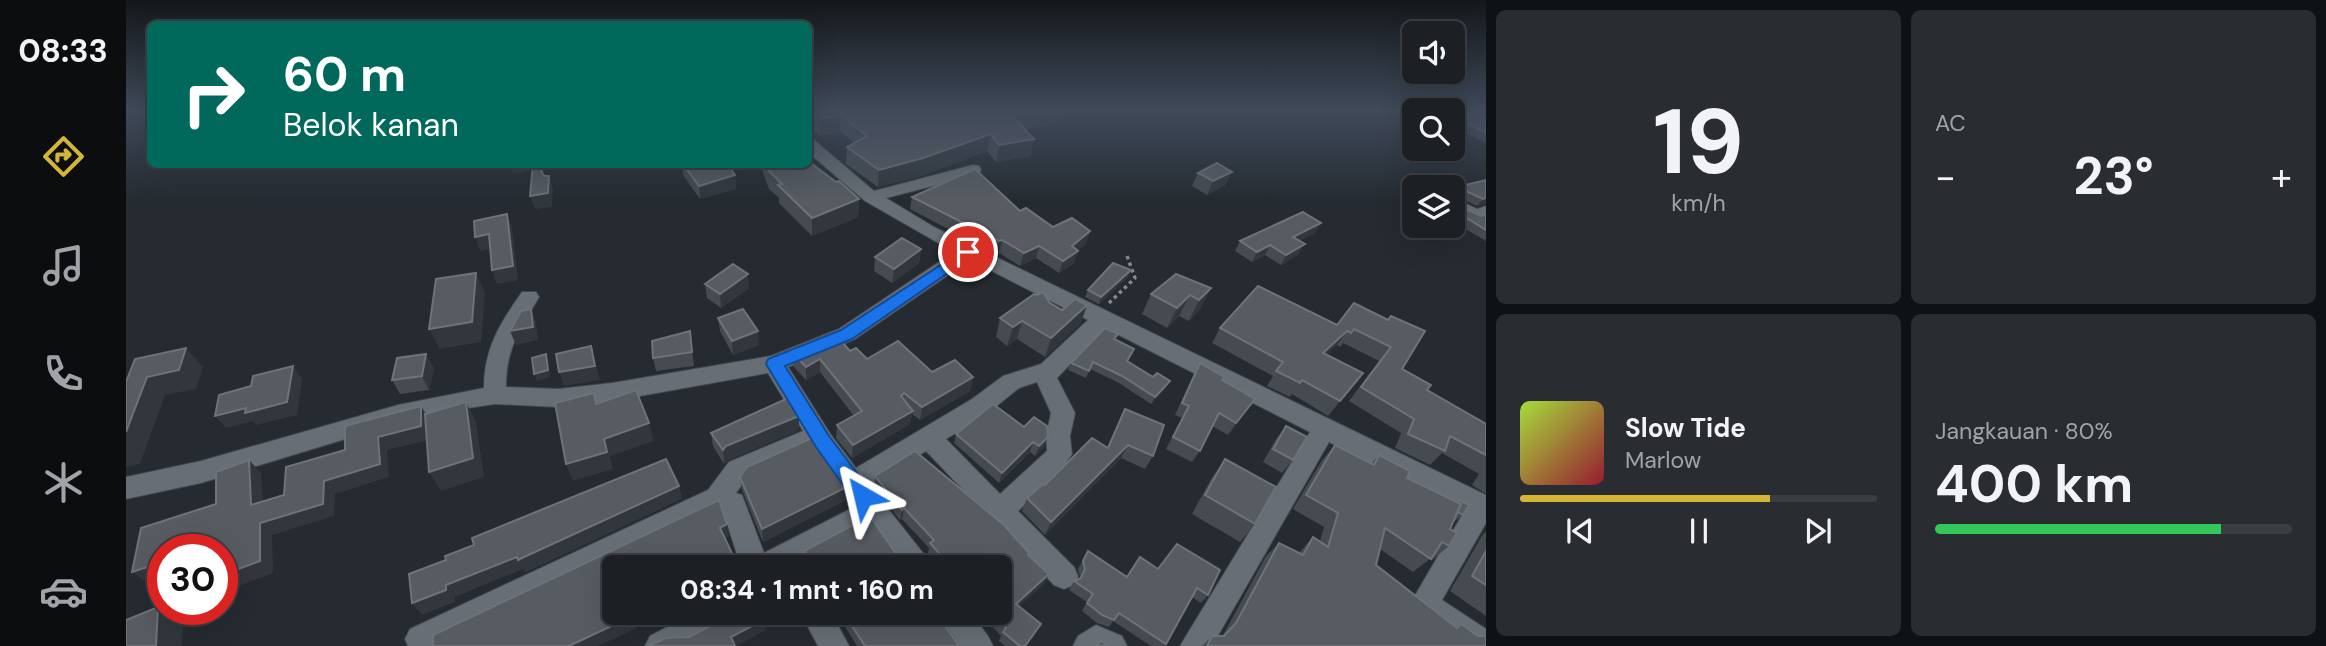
<!DOCTYPE html>
<html lang="id">
<meta charset="utf-8">
<style>
body{margin:0;font-family:"DM Sans",sans-serif;background:#292d32;color:#f1f3f6;height:100vh;display:flex;flex-direction:column;font-size:26px;white-space:nowrap}
*{box-sizing:border-box;margin:0}
p{font-size:23px;color:#a0a3a7}
.icon{flex:none;width:38px;height:38px;fill:none;stroke:currentColor;stroke-width:2;stroke-linecap:round;stroke-linejoin:round}
.map{position:relative;flex:1;overflow:hidden}
.sheet{display:flex;flex-direction:column;gap:10px;padding:10px;background:#0f1214;width:840px}
.sheet>*{flex:none}
.guide{position:absolute;left:21px;top:21px;width:665px;height:147px;border-radius:10px;box-shadow:0 7px 28px #0002,0 0 0 2px #3a3e42;background:#00695c;color:#fff;overflow:hidden}
.buttons{position:absolute;left:1276px;top:21px;display:grid;gap:14px}
.buttons a{display:grid;place-items:center;width:63px;height:63px;border-radius:10px;background:#1c2025;box-shadow:0 7px 28px #0002,0 0 0 2px #3a3e42;font-size:35px}
.speed{position:absolute;left:21px;top:534px;display:flex;gap:14px;font-size:35px;font-weight:700;text-align:center}
.speed>*{display:grid;place-content:center;width:91px;height:91px;border-radius:50%;background:#1c2025;box-shadow:0 7px 28px #0002,0 0 0 2px #3a3e42;line-height:1}
.speed .limit{border:10px solid #d22;background:#fff;color:#111}
.pin{position:absolute;display:grid;place-items:center;width:60px;height:60px;color:#fff;margin:-30px;border:4px solid #fff;border-radius:50%;box-shadow:0 2px 7px #0007}
.me{position:absolute;width:77px;margin:-38px;rotate:323deg;stroke-linejoin:round;filter:drop-shadow(0 0 5px #0008)}
.turn{display:flex;align-items:center;gap:24px;height:147px;padding:0 21px;font-size:32px}
.turn .icon{width:91px;height:91px;stroke-width:2.5}
.turn b{display:block;font-size:49px;line-height:60px}
.big{font-size:52px;font-weight:700;line-height:1.1}
.sheet .widget{flex:1;display:flex;flex-direction:column;justify-content:center;gap:10px;min-width:0;padding:0 24px;border-radius:10px;background:#292d32}
.sheet .dial{align-items:center;gap:0}
.dial b{font-size:91px;line-height:1}
.song{display:flex;align-items:center;gap:21px}
.cover{width:84px;height:84px;border-radius:10px;background:linear-gradient(135deg,hsl(80 70% 55%),hsl(350 70% 35%))}
.played{height:7px;border-radius:4px;background:linear-gradient(90deg,#d4b535 70%,#3a3e42 70%)}
.keys{display:flex;justify-content:space-around;direction:ltr}
.heat{display:flex;justify-content:space-between;align-items:center;font-size:38px;direction:ltr}
.charge{height:10px;border-radius:5px;background:linear-gradient(90deg,#34c759 80%,#3a3e42 0)}
.sheet .tiles{flex:1;display:grid;gap:10px;grid-template-columns:repeat(2,1fr)}
.trip{position:absolute;left:476px;top:555px;width:410px;height:70px;border-radius:10px;background:#1c2025;box-shadow:0 7px 28px #0002,0 0 0 2px #3a3e42;font-weight:700;line-height:70px;text-align:center}
main{display:flex;flex:1;min-height:0}
.dock{display:flex;flex-direction:column;width:126px;justify-content:space-around;align-items:center;background:#0b0d0f;color:#a0a3a7}
.dock .icon{width:49px;height:49px}
.dock .active{color:#d4b535}
.dock b{font-size:32px;color:#f1f3f6}
.map>svg:first-child{display:block}
.lines{fill:none;stroke-linecap:round;stroke-linejoin:round}
.street-casing{stroke:#42474c;stroke-width:2}
.path{stroke:#85898f;stroke-width:3.5;stroke-dasharray:3.5 3.5;stroke-linecap:butt}
.street{fill:#676e75;fill-rule:evenodd}
.wall{fill:#454b51}
.shaded-wall{fill:#31373d}
.building{fill:#575c62;stroke:#6e7378;stroke-width:2}
.route{fill:#1a73e8;stroke:#114b97;stroke-width:2}
</style>
<main>
<nav class="dock">
<b>08:33</b>
<svg class="icon active" aria-label="directions" viewBox="0 0 24 24"><path d="M12 3l9 9-9 9-9-9zM9 14v-3h6M13 9l2 2-2 2"/></svg>
<svg class="icon" aria-label="music" viewBox="0 0 24 24"><path d="M9 18V5l10-2v13"/><circle cx="6" cy="18" r="3"/><circle cx="16" cy="16" r="3"/></svg>
<svg class="icon" aria-label="phone" viewBox="0 0 24 24"><path d="M5 4h4l2 5-3 2q2 4 5 5l2-3 5 2v4C11 20 4 13 5 4z"/></svg>
<svg class="icon" aria-label="climate" viewBox="0 0 24 24"><path d="M12 3v18M4 7l16 10M4 17L20 7"/></svg>
<svg class="icon" aria-label="car" viewBox="0 0 24 24"><path d="M5 17H2v-5l4-1 3-4h7l3 4 3 1v5h-3M9 17h6M6 11h13"/><circle cx="7" cy="17" r="2"/><circle cx="17" cy="17" r="2"/></svg>
</nav>
<div class="map">
<svg width="1360" height="646" viewBox="0 0 1360 646">
<rect width="100%" height="100%" fill="#252b31"/>
<g class="lines">
<!-- street casing -->
<g class="street-casing">
<g id="street">
<polygon points="1326,110 1341,110 1326,117"/>
<path d="M 682,138 L 688,140 L 748,191 L 847,165 L 853,166 L 855,170 L 853,174 L 760,198 L 808,227 L 1360,495 L 1360,523 L 1316,600 L 1360,629 L 1360,646 L 1334,646 L 1288,614 L 1284,604 L 1339,510 L 1203,442 L 1086,646 L 1054,646 L 1184,432 L 979,328 L 931,378 L 949,413 L 944,436 L 946,454 L 933,473 L 892,511 L 948,567 L 952,576 L 948,585 L 938,589 L 928,585 L 800,451 L 744,486 L 801,558 L 805,567 L 774,567 L 744,525 L 666,567 L 615,567 L 597,511 L 592,510 L 311,646 L 282,646 L 279,639 L 284,629 L 582,490 L 603,462 L 677,431 L 642,373 L 486,401 L 432,407 L 369,404 L 323,411 L 272,423 L 75,483 L 0,499 L 0,477 L 75,461 L 272,405 L 358,388 C 358,349 374,323 396,292 L 410,292 L 413,297 C 394,330 380,347 380,387 L 432,389 L 486,383 L 645,356 L 713,329 L 828,252 L 739,201 L 682,152 ZM 844,260 L 962,320 L 915,364 L 877,376 L 846,399 L 730,468 L 705,435 L 662,367 L 729,339 ZM 911,382 L 925,413 L 920,436 L 921,451 L 874,494 L 820,439 L 862,413 L 893,388 ZM 687,448 L 730,506 L 638,553 L 616,495 L 610,493 L 621,478 Z"/>
<polygon points="1299,181 1310,187 1291,187 1293,182"/>
<polygon points="1326,197 1351,209 1360,206 1360,218 1348,221 1326,210"/>
<polygon points="570,612 615,612 611,622 565,646 519,646 524,636"/>
<polygon points="674,612 705,612 723,646 692,646"/>
<polygon points="812,612 844,612 862,636 867,646 834,646"/>
<polygon points="970,625 996,636 1001,646 947,646 952,636"/>
</g>
</g>
<!-- path -->
<polyline class="path" points="983,303 1009,278 1001,256"/>
<!-- street -->
<use href="#street" class="street"/>
</g>
<!-- wall -->
<g class="wall">
<polygon points="682,110 932,110 929,124 899,129 908,139 904,156 870,162 861,151 795,176 752,187 720,164 721,147 728,143 714,131 694,136 682,124"/>
<polygon points="1360,110 1360,143 1326,126 1326,116"/>
<polygon points="556,164 601,164 609,175 610,189 574,199 557,175"/>
<polygon points="634,164 682,164 733,199 732,217 686,236 653,203 653,198 643,189"/>
<polygon points="1106,172 1099,185 1081,195 1066,186 1072,173"/>
<polygon points="1360,180 1360,204 1351,206 1331,197 1331,205 1355,216 1360,214 1360,241 1326,221 1326,188"/>
<polygon points="786,197 894,211 960,244 952,250 948,263 933,273 910,258 894,266 873,253 870,254 784,209"/>
<polygon points="1189,233 1173,241 1173,254 1155,265 1139,255 1126,262 1109,251 1114,241"/>
<polygon points="795,249 793,263 766,283 748,271 749,257"/>
<polygon points="1005,270 1002,277 973,304 959,297 962,290"/>
<polygon points="579,284 623,288 595,308 581,298"/>
<polygon points="1085,288 1074,309 1063,321 1053,316 1041,328 1016,314 1025,294"/>
<polygon points="924,303 955,323 919,357 891,339 881,346 870,337 874,318"/>
<polygon points="592,318 633,345 607,355 594,331"/>
<polygon points="1262,320 1276,369 1301,390 1360,424 1360,494 1346,485 1353,474 1316,453 1304,465 1269,448 1275,433 1223,401 1253,361 1217,343 1214,347 1211,345 1201,354 1237,373 1202,416 1166,394 1164,397 1141,386 1147,376 1086,343 1094,328 1211,325"/>
<polygon points="564,331 568,366 530,371 527,358"/>
<polygon points="992,334 989,340 1005,356 1001,361 1027,377 1044,381 1040,388 1025,404 993,383 964,369 960,378 942,370 945,363"/>
<polygon points="724,351 741,359 806,372 847,377 844,391 794,420 786,414 784,424 726,458 710,438 711,425 728,416 694,372 680,380 668,367 668,354"/>
<polygon points="1074,363 1096,380 1120,411 1102,435 1086,426 1074,451 1066,462 1040,449 1056,418 1049,415 1067,376"/>
<polygon points="308,368 303,390 274,394 266,380"/>
<polygon points="999,409 1027,456 1019,469 995,458 919,535 896,511 901,498 919,485 981,448"/>
<polygon points="673,416 673,430 602,460 598,464 587,446 585,433"/>
<polygon points="1160,426 1167,460 1156,473 1137,462 1150,439"/>
<polygon points="898,427 922,437 918,447 909,456 904,452 873,483 828,443 830,434"/>
<polygon points="1209,445 1245,464 1253,455 1281,478 1330,502 1333,500 1337,515 1329,521 1328,520 1324,529 1323,546 1306,560 1304,559 1287,572 1254,549 1250,565 1329,627 1335,624 1360,646 1076,646 1086,636 1097,636 1097,635 1140,556 1153,543 1173,553 1187,537 1194,541 1198,527 1167,509 1196,460"/>
<polygon points="1099,459 1129,524 1114,542 1066,514 1085,479"/>
<polygon points="749,476 902,555 923,574 918,584 893,606 915,624 900,646 879,646 873,641 875,636 854,612 873,612 873,567 814,567 802,553 803,548 776,519 774,520 748,487"/>
<polygon points="614,477 722,499 637,542 616,490"/>
<polygon points="1360,532 1360,616 1324,591 1357,534"/>
<polygon points="1051,544 1082,595 1075,603 1066,597 1039,646 1025,646 987,621 983,627 971,623 956,611 961,602 943,590 948,581 954,579 954,577 952,569 962,551 1001,576 1032,569"/>
<polygon points="678,551 779,567 681,567 678,563"/>
<polygon points="710,612 810,612 833,646 731,646"/>
</g>
<!-- shaded-wall -->
<g class="shaded-wall">
<polygon points="911,110 932,110 929,124 881,131 885,114"/>
<polygon points="714,114 714,131 694,136 694,119"/>
<polygon points="865,134 861,151 795,176 752,187 753,170"/>
<polygon points="908,139 904,156 870,162 873,145"/>
<polygon points="384,164 410,164 411,168 387,174"/>
<polygon points="1106,172 1099,185 1081,195 1087,181"/>
<polygon points="609,175 610,189 574,199 573,186"/>
<polygon points="423,176 427,189 426,207 409,209 404,196"/>
<polygon points="1360,198 1360,204 1351,206 1357,199"/>
<polygon points="733,199 732,217 686,236 686,218"/>
<polygon points="381,214 386,228 392,280 371,284 366,270"/>
<polygon points="1195,223 1189,233 1161,247 1167,237"/>
<polygon points="964,231 960,244 950,252 952,251 948,263 933,273 937,261 946,246"/>
<polygon points="363,234 369,248 354,251 349,237"/>
<polygon points="876,240 873,253 870,254 873,241"/>
<polygon points="1179,244 1173,254 1155,265 1160,255"/>
<polygon points="1144,245 1139,255 1126,262 1131,252"/>
<polygon points="913,246 910,258 894,266 898,253"/>
<polygon points="795,249 793,263 766,283 768,269"/>
<polygon points="1005,270 1002,277 973,304 975,297"/>
<polygon points="350,273 359,293 355,342 314,349 303,329"/>
<polygon points="622,274 623,288 595,308 594,294"/>
<polygon points="1085,288 1074,309 1063,321 1073,300"/>
<polygon points="1064,295 1053,316 1041,328 1051,308"/>
<polygon points="961,305 955,323 919,357 925,338"/>
<polygon points="405,309 410,322 412,340 390,345 384,331"/>
<polygon points="896,321 891,339 881,346 887,327"/>
<polygon points="632,331 633,345 607,355 606,341"/>
<polygon points="1221,331 1211,345 1187,367 1197,353"/>
<polygon points="465,346 474,380 438,386 433,372"/>
<polygon points="60,348 77,367 70,389 39,395 14,464 0,467 0,432 21,377"/>
<polygon points="300,354 308,368 303,390 296,376"/>
<polygon points="420,354 422,361 424,377 411,381 408,374"/>
<polygon points="694,359 694,372 680,380 680,367"/>
<polygon points="167,366 176,379 171,415 130,425 127,421 100,428 89,416"/>
<polygon points="847,377 844,391 794,420 796,407"/>
<polygon points="1044,381 1040,388 1025,404 1029,397"/>
<polygon points="1129,399 1102,435 1110,423"/>
<polygon points="340,402 350,422 358,477 315,491 303,472"/>
<polygon points="295,406 303,419 303,440 261,450 263,477 209,494 208,516 146,535 147,573 96,592 96,575 134,523 198,481 252,437"/>
<polygon points="787,411 784,424 726,458 727,445"/>
<polygon points="673,416 673,430 602,460 598,464 597,450 600,446"/>
<polygon points="523,423 528,441 484,456 487,469 447,481 440,464 478,439"/>
<polygon points="922,437 918,447 909,456 913,446"/>
<polygon points="907,442 904,452 873,483 876,473"/>
<polygon points="1002,445 995,458 919,535 925,522"/>
<polygon points="123,460 135,473 138,518 125,505"/>
<polygon points="553,486 556,499 405,570 399,572 397,569 329,597 329,602 296,615 286,603 320,585"/>
<polygon points="723,486 722,499 637,542 636,529"/>
<polygon points="778,508 776,519 774,520 776,510"/>
<polygon points="601,524 603,537 596,540 594,528"/>
<polygon points="37,562 37,579 23,584 6,572"/>
<polygon points="923,574 918,584 885,613 890,604"/>
<polygon points="32,607 57,624 56,646 30,646"/>
<polygon points="39,609 89,609 55,620"/>
<polygon points="515,612 540,612 524,622 472,646 443,646"/>
<polygon points="639,619 640,630 610,646 607,646 605,637"/>
</g>
<!-- building -->
<g class="building">
<polygon points="686,110 911,110 885,114 908,139 873,145 865,134 797,158 753,170 721,147 741,136 714,114 694,119"/>
<polygon points="1344,110 1360,110 1360,133 1326,116"/>
<polygon points="682,161 710,182 713,181 733,199 686,218 652,185 656,184 643,171 640,164 682,164"/>
<polygon points="1091,163 1106,172 1087,181 1072,173"/>
<polygon points="407,164 412,164 418,176 423,176 422,193 404,196"/>
<polygon points="557,164 601,164 609,175 573,186"/>
<polygon points="849,169 894,211 900,208 927,227 946,218 964,231 946,246 952,251 937,261 913,246 898,253 876,240 873,241 786,197"/>
<polygon points="1360,180 1360,198 1357,199 1331,187"/>
<polygon points="1331,187 1331,205 1355,216 1360,214 1360,230 1326,209 1326,188"/>
<polygon points="1177,212 1195,223 1167,237 1179,244 1160,255 1144,245 1131,252 1114,241"/>
<polygon points="381,214 387,266 366,270 363,234 349,237 348,221"/>
<polygon points="776,238 795,249 768,269 749,257"/>
<polygon points="987,263 1005,270 975,297 962,290"/>
<polygon points="607,264 622,274 594,294 579,284"/>
<polygon points="350,273 346,322 303,329 310,279"/>
<polygon points="1050,274 1085,288 1073,300 1064,295 1051,308 1025,294"/>
<polygon points="1132,286 1211,325 1228,303 1262,320 1265,316 1299,331 1276,369 1305,385 1301,390 1360,424 1360,455 1324,436 1319,451 1282,434 1288,419 1235,387 1265,347 1228,329 1225,333 1221,331 1197,353 1237,373 1214,401 1176,380 1174,383 1150,371 1157,362 1094,328"/>
<polygon points="917,292 924,303 936,310 949,299 961,305 925,338 896,321 887,327 874,318 908,294 911,295"/>
<polygon points="405,309 407,327 384,331 395,311"/>
<polygon points="617,309 632,331 606,341 592,318"/>
<polygon points="979,328 992,334 988,339 1008,349 1001,361 1027,377 1031,373 1044,381 1029,397 996,376 967,362 963,371 945,363"/>
<polygon points="564,331 566,352 527,358 526,341"/>
<polygon points="711,336 724,351 730,348 741,359 772,341 806,372 829,360 847,377 796,407 778,393 775,396 787,411 727,445 711,425 736,411 694,359 680,367 668,354"/>
<polygon points="465,346 469,366 433,372 430,354"/>
<polygon points="60,348 53,370 21,377 0,432 0,382 9,359"/>
<polygon points="300,354 296,376 266,380 271,358"/>
<polygon points="420,354 422,370 408,374 406,358"/>
<polygon points="1074,363 1098,377 1096,380 1129,399 1110,423 1093,413 1074,451 1047,437 1063,406 1056,403"/>
<polygon points="167,366 161,402 119,413 120,408 89,416 93,395 125,386 127,376"/>
<polygon points="510,390 523,423 478,439 481,452 440,464 429,403 468,393 470,404"/>
<polygon points="662,398 673,416 600,446 597,450 585,433"/>
<polygon points="340,402 347,458 303,472 299,414"/>
<polygon points="867,404 898,427 908,417 921,426 922,437 913,446 907,442 876,473 830,434"/>
<polygon points="295,406 295,426 252,437 254,464 198,481 197,504 134,523 134,561 96,575 96,550 37,550 37,562 6,572 15,528 90,504 90,472 123,460 125,505 158,495 160,467 219,450 219,426"/>
<polygon points="999,409 1038,425 1027,456 1002,445 925,522 901,498 917,484 919,485 966,438 982,448"/>
<polygon points="1160,426 1181,437 1167,460 1147,449"/>
<polygon points="686,438 723,486 636,529 614,477 621,467"/>
<polygon points="1209,445 1248,465 1253,455 1284,471 1281,478 1335,504 1324,529 1331,533 1323,546 1316,542 1305,559 1259,528 1250,565 1331,628 1335,624 1352,636 1359,636 1360,637 1360,646 1081,646 1086,636 1098,636 1110,623 1153,543 1177,555 1187,537 1202,547 1212,513 1180,495"/>
<polygon points="789,451 878,525 903,553 902,555 923,574 890,604 915,624 899,646 894,646 877,632 880,628 866,612 873,612 873,567 825,567 804,543 808,540 778,508 776,510 749,476"/>
<polygon points="540,459 553,486 398,557 392,560 391,557 320,585 320,590 286,603 283,574 320,560 319,556 348,545 346,538"/>
<polygon points="1099,459 1150,487 1129,524 1079,495"/>
<polygon points="593,500 601,524 594,528 612,566 609,567 488,567 488,612 515,612 443,646 307,646 307,635"/>
<polygon points="1333,500 1343,505 1337,515 1332,512 1335,504 1331,502"/>
<polygon points="744,516 779,567 688,567 678,551"/>
<polygon points="1051,544 1094,570 1082,595 1071,588 1040,644 993,613 988,620 976,615 961,603 967,594 948,581 955,578 959,569 957,561 962,551 1001,577 1014,557 1032,569"/>
<polygon points="1360,551 1360,585 1346,576"/>
<polygon points="32,607 30,646 0,646 0,620"/>
<polygon points="611,612 635,612 639,619 605,637 609,646 522,646 540,638 563,637"/>
<polygon points="717,612 810,612 833,646 739,646"/>
<polygon points="975,640 982,646 971,646"/>
</g>
<!-- sky -->
<linearGradient id="sky" x2="0" y2="1"><stop stop-color="#14181b"/><stop offset="0.55" stop-color="#404a5a"/><stop offset="1" stop-color="#404a5a" stop-opacity="0"/></linearGradient>
<rect width="1360" height="201" fill="url(#sky)"/>
<!-- route -->
<polygon class="route" points="842,247 848,249 850,252 848,255 726,339 659,366 703,436 744,490 747,496 744,503 737,505 730,503 690,447 640,364 642,359 715,330"/>
</svg>
<div class="buttons">
<a><svg class="icon" aria-label="sound" viewBox="0 0 24 24"><path d="M4 9h4l5-4v14l-5-4H4zM17 9q2 3 0 6"/></svg></a>
<a><svg class="icon" aria-label="search" viewBox="0 0 24 24"><circle cx="10" cy="10" r="6"/><path d="M15 15l6 6"/></svg></a>
<a><svg class="icon" aria-label="layers" viewBox="0 0 24 24"><path d="M12 4l9 5-9 5-9-5zM3 14l9 5 9-5"/></svg></a>
</div>
<div class="speed"><div class="limit">30</div></div>
<div class="pin" style="left:842px;top:252px;background:#d93025"><svg class="icon" aria-label="arrive" viewBox="0 0 24 24"><path d="M6 21V4h12l-3 4 3 4H6"/></svg></div>
<svg class="me" style="left:737px;top:496px" viewBox="-20 -20 40 40"><path d="M0-17L14 15 0 8-14 15z" fill="#1a73e8" stroke="#fff" stroke-width="4"/></svg>
<div class="trip">08:34 · 1 mnt · 160 m</div>
<div class="guide">
<div class="turn"><svg class="icon" aria-label="right" viewBox="0 0 24 24"><path d="M7 20v-9h11M14 6l5 5-5 5"/></svg><div><b>60 m</b>Belok kanan</div></div>
</div>
</div>
<section class="sheet">
<div class="tiles">
<div class="widget dial"><b>19</b><p>km/h</p></div>
<div class="widget"><p>AC</p>
<div class="heat"><a>−</a><b class="big">23°</b><a>+</a></div>
</div>
<div class="widget">
<div class="song"><i class="cover"></i><div><b>Slow Tide</b><p>Marlow</p></div></div>
<div class="played"></div>
<div class="keys"><svg class="icon" aria-label="previous" viewBox="0 0 24 24"><path d="M18 5L8 12l10 7zM5 5v14"/></svg><svg class="icon" aria-label="pause" viewBox="0 0 24 24"><path d="M8 5v14M16 5v14"/></svg><svg class="icon" aria-label="next" viewBox="0 0 24 24"><path d="M6 5l10 7-10 7zM19 5v14"/></svg></div>
</div>
<div class="widget"><p>Jangkauan · 80%</p><b class="big">400 km</b><div class="charge"></div></div>
</div>
</section>
</main>
